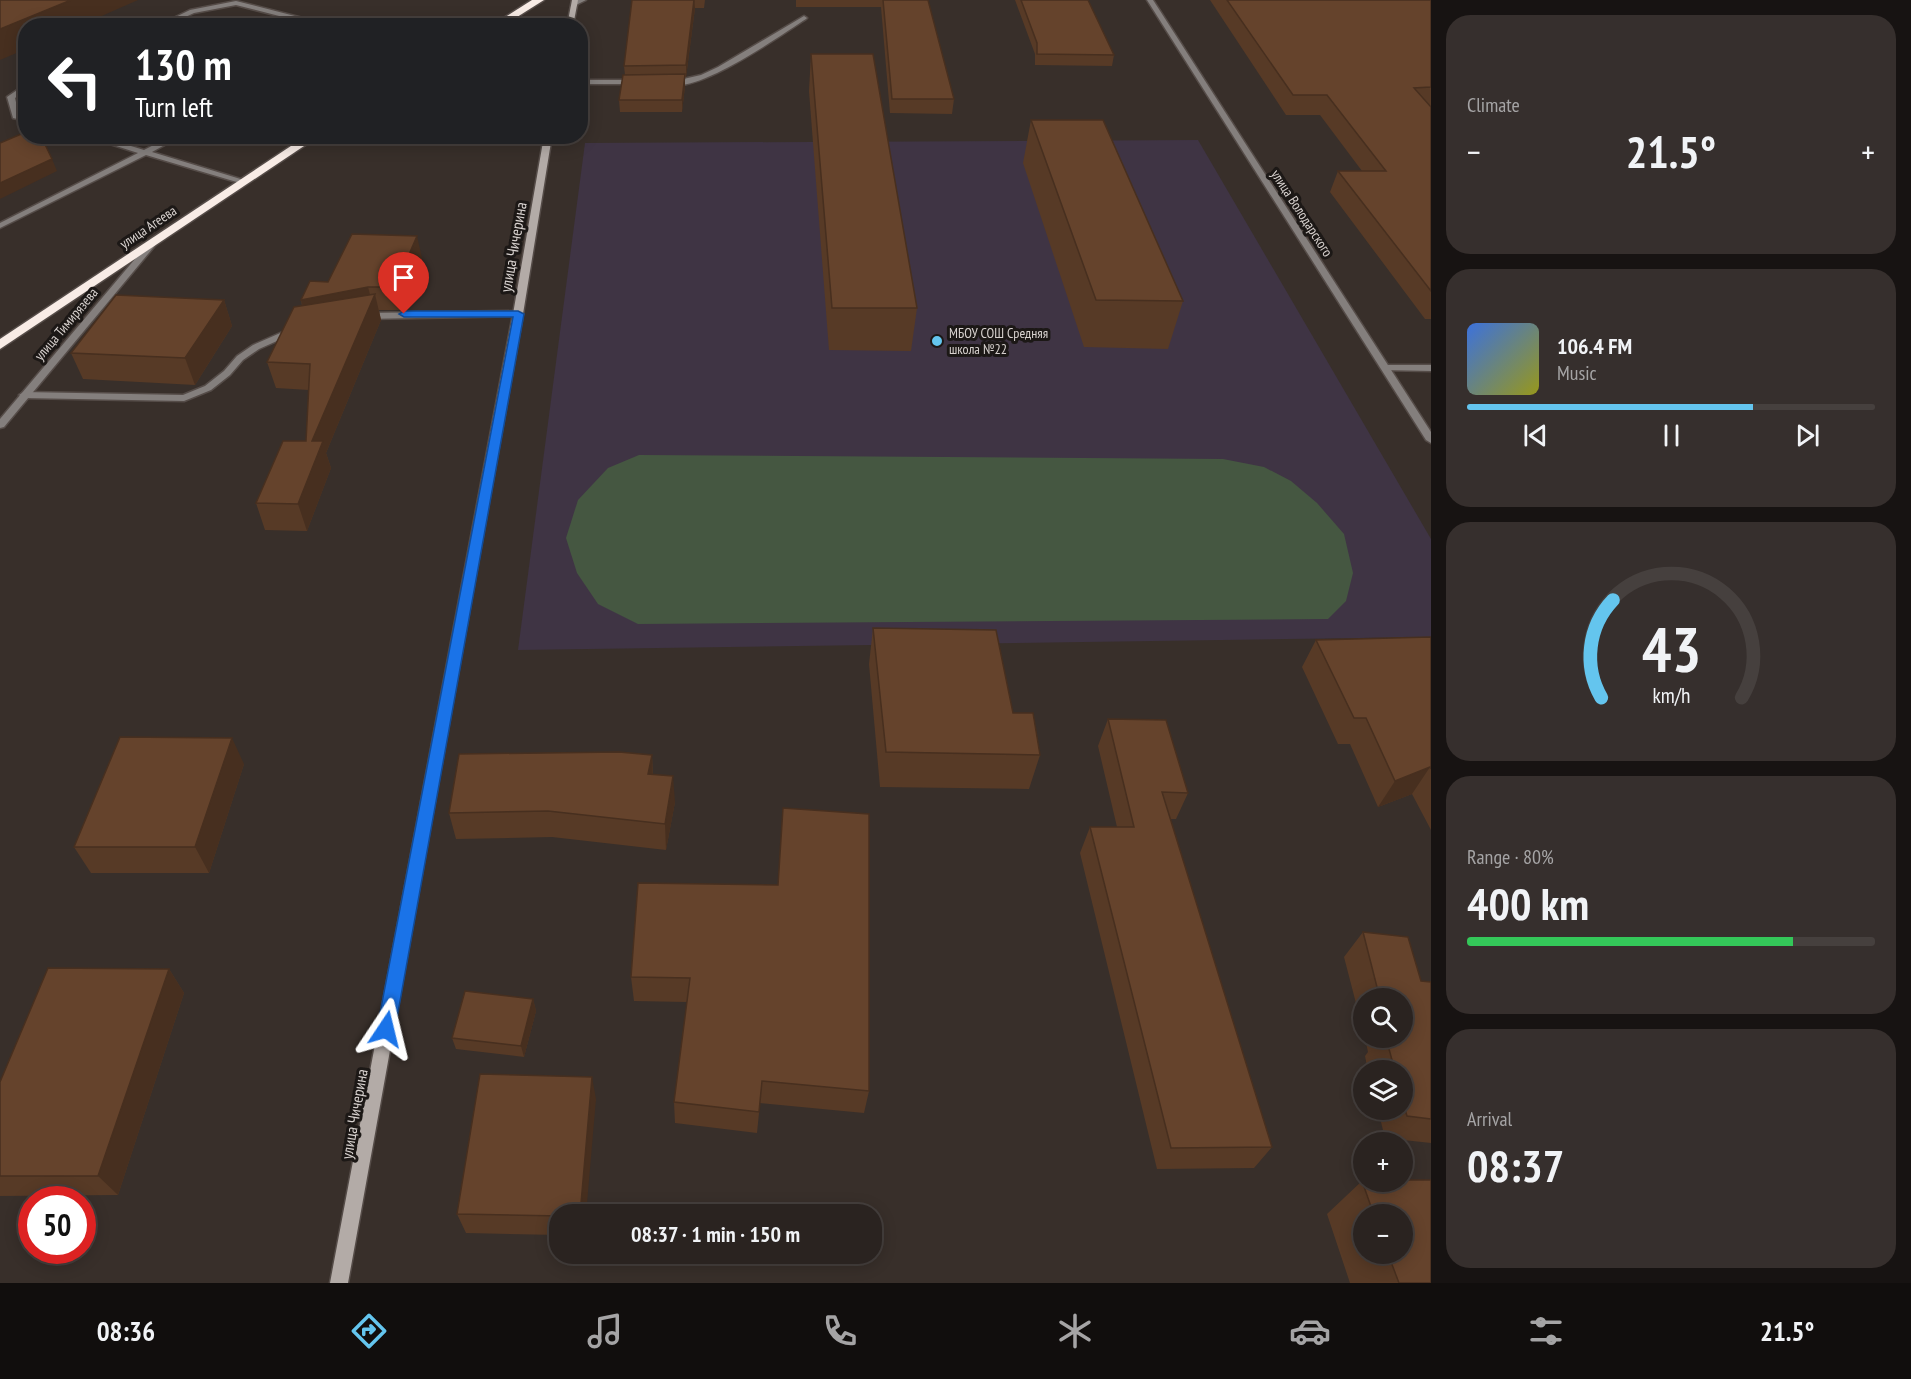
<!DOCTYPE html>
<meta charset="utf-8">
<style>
body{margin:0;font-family:"PT Sans Narrow",sans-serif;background:#362f2d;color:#f1f3f6;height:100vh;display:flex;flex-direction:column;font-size:22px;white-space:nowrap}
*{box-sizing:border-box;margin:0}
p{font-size:20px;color:#a5a4a5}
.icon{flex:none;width:33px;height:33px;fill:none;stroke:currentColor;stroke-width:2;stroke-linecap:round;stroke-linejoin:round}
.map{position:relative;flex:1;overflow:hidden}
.drawer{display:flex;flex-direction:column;gap:15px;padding:15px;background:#171312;width:480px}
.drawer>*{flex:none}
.top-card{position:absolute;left:18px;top:18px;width:570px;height:126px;border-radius:24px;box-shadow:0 3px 15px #0003,0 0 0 2px #46403e;background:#202124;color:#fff;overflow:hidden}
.fabs{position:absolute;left:1353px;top:988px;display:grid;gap:12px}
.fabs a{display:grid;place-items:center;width:60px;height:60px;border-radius:50%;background:#2a2320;box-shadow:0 3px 15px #0003,0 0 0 2px #46403e;font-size:30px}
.speed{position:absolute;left:18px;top:1186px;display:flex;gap:12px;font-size:30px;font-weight:700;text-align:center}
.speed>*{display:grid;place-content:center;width:78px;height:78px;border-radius:50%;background:#2a2320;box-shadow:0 3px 15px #0003,0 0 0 2px #46403e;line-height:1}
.speed .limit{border:9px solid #d22;background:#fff;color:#111}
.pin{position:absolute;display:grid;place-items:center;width:51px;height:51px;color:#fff;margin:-62px -26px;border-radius:50% 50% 50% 0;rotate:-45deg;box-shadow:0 0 6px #0007}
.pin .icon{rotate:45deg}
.me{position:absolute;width:66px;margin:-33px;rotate:10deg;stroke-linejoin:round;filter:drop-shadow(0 0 4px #0008)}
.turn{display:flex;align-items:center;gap:21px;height:126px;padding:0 18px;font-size:27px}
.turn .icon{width:78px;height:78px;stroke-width:2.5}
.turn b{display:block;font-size:42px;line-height:51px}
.big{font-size:45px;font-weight:800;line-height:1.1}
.drawer .card{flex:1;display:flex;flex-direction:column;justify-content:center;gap:9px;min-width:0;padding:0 21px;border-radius:24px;background:#362f2d}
.drawer .dial{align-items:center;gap:0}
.dial svg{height:156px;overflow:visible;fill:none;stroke:#46403e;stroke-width:7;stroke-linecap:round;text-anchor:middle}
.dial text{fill:#f1f3f6;stroke:none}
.song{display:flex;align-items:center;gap:18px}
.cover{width:72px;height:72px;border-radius:9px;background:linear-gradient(135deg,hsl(220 70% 55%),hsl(60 70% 35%))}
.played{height:6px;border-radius:3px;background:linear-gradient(90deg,#64c5ee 70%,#46403e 70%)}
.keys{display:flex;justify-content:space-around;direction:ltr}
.heat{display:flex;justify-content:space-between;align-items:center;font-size:33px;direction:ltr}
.charge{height:9px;border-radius:4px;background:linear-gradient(90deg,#34c759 80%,#46403e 0)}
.trip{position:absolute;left:549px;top:1204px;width:333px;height:60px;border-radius:24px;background:#2a2320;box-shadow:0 3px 15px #0003,0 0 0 2px #46403e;font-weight:800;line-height:60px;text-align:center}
.menu{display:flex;height:96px;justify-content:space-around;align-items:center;background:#110e0d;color:#a5a4a5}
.menu .icon{width:42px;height:42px}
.menu .on{color:#64c5ee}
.menu b{font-size:27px;color:#f1f3f6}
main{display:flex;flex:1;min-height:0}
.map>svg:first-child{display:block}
.education{fill:#3f3444}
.green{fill:#455741}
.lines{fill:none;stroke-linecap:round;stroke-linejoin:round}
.lane-casing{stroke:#554c48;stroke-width:3}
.street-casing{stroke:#554c48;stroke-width:3}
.secondary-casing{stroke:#554c48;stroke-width:3}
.highway-casing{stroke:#554c48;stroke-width:3}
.lane{fill:#847f7d;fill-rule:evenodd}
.street{fill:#847f7d;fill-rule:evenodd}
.secondary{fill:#b3aba7;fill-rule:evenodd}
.highway{fill:#f8ece6;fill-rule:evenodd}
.wall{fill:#573a26;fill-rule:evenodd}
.shaded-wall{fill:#472f1f}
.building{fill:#65432c;stroke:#472f1f;stroke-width:1.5}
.route{fill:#1a73e8;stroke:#114b97;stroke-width:1.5}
.poi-dot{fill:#64c5ee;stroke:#1c1816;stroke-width:2}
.labels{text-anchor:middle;stroke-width:6;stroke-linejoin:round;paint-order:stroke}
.far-street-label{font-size:14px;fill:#d8d2cf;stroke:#1c1816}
.far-poi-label{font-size:14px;fill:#d8d2cf;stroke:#1c1816;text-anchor:start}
.street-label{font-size:16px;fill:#d8d2cf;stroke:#1c1816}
</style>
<main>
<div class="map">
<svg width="1431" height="1283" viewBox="0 0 1431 1283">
<rect width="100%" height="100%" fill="#382f2a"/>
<!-- education -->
<polygon class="education" points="1198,140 1431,539 1431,637 518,650 585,143"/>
<!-- green -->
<polygon class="green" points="639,455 1223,459 1264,467 1291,481 1317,503 1344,534 1353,573 1346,601 1328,619 638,624 598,604 577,573 566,538 578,500 608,468"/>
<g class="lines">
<!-- lane casing -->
<g class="lane-casing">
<g id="lane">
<polygon points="578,0 586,0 576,5 572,5 572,3"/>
<polygon points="236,1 330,25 331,26 318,26 236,5 194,13 166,26 157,26 190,10"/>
<path d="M 804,16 L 807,18 L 806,19 C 781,35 693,98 666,83 L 701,75 L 718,67 Z"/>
<polygon points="580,80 636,80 639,82 636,84 580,84"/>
<polygon points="26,84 26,90 15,98 19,115 26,117 26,121 13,118 7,97"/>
<polygon points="85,136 98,136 144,150 171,136 181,136 152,152 247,181 240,183 146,155 0,228 0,223 138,153"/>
<polygon points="518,311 523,314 521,316 364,319 359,316 364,313"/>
<polygon points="294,327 297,328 297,332 259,349 243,360 230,375 211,390 184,401 24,398 19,395 24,392 183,395 205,386 224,371 237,356 253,345"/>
<polygon points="1385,365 1431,365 1431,371 1382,370 1382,366"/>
</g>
</g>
<!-- street casing -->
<g class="street-casing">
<g id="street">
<polygon points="1147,0 1153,0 1431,432 1431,443 1426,440"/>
<polygon points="151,240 158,242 4,427 0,428 0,419"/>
</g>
</g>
<!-- secondary casing -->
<g class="secondary-casing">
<g id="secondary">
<polygon points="572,0 578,0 573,26 567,26"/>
<polygon points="544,136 552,136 523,314 348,1283 330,1283 513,314"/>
</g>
</g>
<!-- highway casing -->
<g class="highway-casing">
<g id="highway">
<polygon points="532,0 544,0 503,26 491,26"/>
<polygon points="306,136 319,136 0,349 0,339"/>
</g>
</g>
<!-- lane -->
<use href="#lane" class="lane"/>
<!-- street -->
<use href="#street" class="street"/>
<!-- secondary -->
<use href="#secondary" class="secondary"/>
<!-- highway -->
<use href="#highway" class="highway"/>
</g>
<!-- wall -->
<g class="wall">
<polygon points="632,0 705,0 704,8 695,8 686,77 685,77 685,86 682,112 620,112 619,100 625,75 624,66"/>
<polygon points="796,0 928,0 954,99 952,114 890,113 881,7 796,7"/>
<polygon points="1015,0 1088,0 1114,55 1112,66 1035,65 1035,54"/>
<polygon points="1210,0 1431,0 1431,319 1425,319 1330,192 1338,171 1362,171 1320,115 1286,115"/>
<polygon points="811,54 917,308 911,351 829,350 809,91"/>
<polygon points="1031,120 1183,301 1168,349 1084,347 1023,163"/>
<polygon points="422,258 400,310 379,310 381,320 326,453 331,468 307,531 265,530 256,503 306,441 309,390 276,388 267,362 302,306 301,300 328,282"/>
<polygon points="224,300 232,326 195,385 83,379 71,353"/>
<polygon points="873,628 1013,713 1040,755 1029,789 880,787 869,664"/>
<polygon points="1431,637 1431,830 1412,794 1378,807 1350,744 1338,744 1302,667 1316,640"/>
<polygon points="1108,719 1188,793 1176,819 1170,819 1272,1147 1254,1168 1157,1169 1080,853 1090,827 1117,827 1098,746"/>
<polygon points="652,755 653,774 675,802 666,850 552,837 456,839 449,813"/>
<polygon points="244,764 209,873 91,873 74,847"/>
<polygon points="638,883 869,1091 864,1113 760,1103 757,1133 675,1123 674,1102 687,1002 634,1001 631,977"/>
<polygon points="1363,932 1421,981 1431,982 1431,1143 1385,1138 1378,1110 1402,1110 1402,1071 1368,1071 1365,1056 1368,1052 1365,1038 1402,1038 1402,999 1364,999 1364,1034 1344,957"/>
<polygon points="169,969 184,993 118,1195 0,1196 0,1082"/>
<polygon points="533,999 536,1011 524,1057 456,1049 452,1038"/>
<polygon points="596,1099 560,1215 560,1235 466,1233 457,1214"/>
<path d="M 1402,1180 L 1431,1180 L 1431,1283 L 1350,1283 L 1327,1214 L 1362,1181 L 1364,1181 L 1364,1182 L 1402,1182 ZM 1364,1215 L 1402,1215 L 1402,1254 L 1364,1254 Z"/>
</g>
<!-- shaded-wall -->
<g class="shaded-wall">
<polygon points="71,0 138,0 79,26 26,26 26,49 0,60 0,29"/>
<polygon points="694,0 695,8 686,77 686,65"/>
<polygon points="685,74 685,86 682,112 682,100"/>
<polygon points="52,159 57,171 0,199 0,183"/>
<polygon points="417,236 422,258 400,310 395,287"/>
<polygon points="368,287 372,302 375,294 381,320 326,453 331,468 307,531 298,504 312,441 368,311 307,322 301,300"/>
<polygon points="224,300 232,326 195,385 185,358"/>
<polygon points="232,738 244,764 209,873 195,847"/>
<polygon points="652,755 653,781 648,774"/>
<polygon points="1430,767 1412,794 1378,807 1395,781"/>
<polygon points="673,776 675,802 666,850 665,824"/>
<polygon points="169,969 184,993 118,1195 98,1176"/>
<polygon points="533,999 536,1011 524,1057 521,1046"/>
<polygon points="592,1077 596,1099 586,1215 580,1215"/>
</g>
<!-- building -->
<g class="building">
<polygon points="0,0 71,0 0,29"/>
<polygon points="632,0 694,0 686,65 624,66"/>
<polygon points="883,0 928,0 954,99 892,99"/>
<polygon points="1021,0 1088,0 1114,55 1037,54 1037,43"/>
<polygon points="1227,0 1431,0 1431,87 1414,88 1431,107 1431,291 1338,171 1386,171 1327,95 1293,95"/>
<polygon points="811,54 873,54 917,308 832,308"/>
<polygon points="685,74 682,100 619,100 623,75"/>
<polygon points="1031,120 1103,120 1183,301 1096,300"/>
<polygon points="26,132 26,136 41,136 52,159 0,183 0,143"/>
<polygon points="352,234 417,236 395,287 368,287 301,300 310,281 328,282"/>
<polygon points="375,294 312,441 323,441 298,504 256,503 283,441 306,441 310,364 267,362 294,307"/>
<polygon points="116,295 224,300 185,358 71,353"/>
<polygon points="873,628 996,630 1013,713 1033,713 1040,755 886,752"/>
<polygon points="1431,637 1431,769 1430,767 1395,781 1366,718 1354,718 1316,640"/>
<polygon points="1108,719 1166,720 1188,793 1162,792 1272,1147 1171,1148 1090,827 1134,827"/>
<polygon points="120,737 232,738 195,847 74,847"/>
<polygon points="619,752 652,755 648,774 673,776 665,824 548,811 449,813 459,754"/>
<polygon points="783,808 869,814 869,1091 762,1081 759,1112 674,1102 690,978 631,977 638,883 778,885"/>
<polygon points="1363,932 1408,937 1421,981 1431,982 1431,1119 1407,1116 1402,1100 1402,1071 1395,1071 1386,1038 1402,1038 1402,999 1380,999"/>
<polygon points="48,968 169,969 98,1176 0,1176 0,1082"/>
<polygon points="465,991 533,999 521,1046 452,1038"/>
<polygon points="480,1074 592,1077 580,1215 560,1215 560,1216 457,1214"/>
<polygon points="1402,1180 1431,1180 1431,1283 1399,1283 1388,1254 1402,1254 1402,1215 1374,1215 1362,1181 1364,1181 1364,1182 1402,1182"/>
</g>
<!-- route -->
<polygon class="route" points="518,311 524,314 395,1029 392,1035 386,1038 380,1035 377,1029 513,317 404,317 399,314 404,311"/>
<!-- markers -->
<circle class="poi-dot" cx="937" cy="341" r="6"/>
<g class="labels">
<!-- far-street labels -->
<g class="far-street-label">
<text transform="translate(1302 213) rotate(57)" y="5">улица Володарского</text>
<text transform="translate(148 227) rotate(-34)" y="5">улица Агеева</text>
<text transform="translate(66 324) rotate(-50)" y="5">улица Тимирязева</text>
</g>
<!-- far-poi labels -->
<g class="far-poi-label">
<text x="949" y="338">МБОУ СОШ Средняя<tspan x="949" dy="16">школа №22</tspan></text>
</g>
<!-- street labels -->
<g class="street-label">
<text transform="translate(513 247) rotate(-80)" y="6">улица Чичерина</text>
<text transform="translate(354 1114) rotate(-80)" y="6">улица Чичерина</text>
</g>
</g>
</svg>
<div class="fabs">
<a><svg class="icon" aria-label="search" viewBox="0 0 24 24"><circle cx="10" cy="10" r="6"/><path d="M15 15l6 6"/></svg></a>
<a><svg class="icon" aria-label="layers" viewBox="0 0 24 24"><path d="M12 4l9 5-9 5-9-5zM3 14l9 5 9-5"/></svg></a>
<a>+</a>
<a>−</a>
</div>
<div class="speed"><div class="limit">50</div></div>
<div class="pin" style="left:404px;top:314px;background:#d93025"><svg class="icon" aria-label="arrive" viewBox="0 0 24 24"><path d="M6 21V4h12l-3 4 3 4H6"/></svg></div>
<svg class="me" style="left:386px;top:1029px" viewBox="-20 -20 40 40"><path d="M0-17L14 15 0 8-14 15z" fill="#1a73e8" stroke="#fff" stroke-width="4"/></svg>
<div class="trip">08:37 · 1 min · 150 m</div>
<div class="top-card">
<div class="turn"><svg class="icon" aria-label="left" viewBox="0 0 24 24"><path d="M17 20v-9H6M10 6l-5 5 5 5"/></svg><div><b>130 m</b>Turn left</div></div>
</div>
</div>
<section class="drawer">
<div class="card"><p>Climate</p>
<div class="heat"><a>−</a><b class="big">21.5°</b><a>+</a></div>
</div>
<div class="card">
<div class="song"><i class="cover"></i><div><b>106.4 FM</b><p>Music</p></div></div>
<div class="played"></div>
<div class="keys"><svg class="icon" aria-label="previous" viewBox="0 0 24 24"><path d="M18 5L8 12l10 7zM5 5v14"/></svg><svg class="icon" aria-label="pause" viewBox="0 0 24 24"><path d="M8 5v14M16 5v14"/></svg><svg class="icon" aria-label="next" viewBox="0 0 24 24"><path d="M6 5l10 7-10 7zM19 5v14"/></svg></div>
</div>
<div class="card dial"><svg viewBox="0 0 100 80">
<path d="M14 69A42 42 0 1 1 86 69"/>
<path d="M14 69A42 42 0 0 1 20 19" stroke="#64c5ee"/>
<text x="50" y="56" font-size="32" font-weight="700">43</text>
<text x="50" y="72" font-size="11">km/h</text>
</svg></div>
<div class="card"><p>Range · 80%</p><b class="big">400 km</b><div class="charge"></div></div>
<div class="card"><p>Arrival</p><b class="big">08:37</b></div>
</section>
</main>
<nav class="menu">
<b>08:36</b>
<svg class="icon on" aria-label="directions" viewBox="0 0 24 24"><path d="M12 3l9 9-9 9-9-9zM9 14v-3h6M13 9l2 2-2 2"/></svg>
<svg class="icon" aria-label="music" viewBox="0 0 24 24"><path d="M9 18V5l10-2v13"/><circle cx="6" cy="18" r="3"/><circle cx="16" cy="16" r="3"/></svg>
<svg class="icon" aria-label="phone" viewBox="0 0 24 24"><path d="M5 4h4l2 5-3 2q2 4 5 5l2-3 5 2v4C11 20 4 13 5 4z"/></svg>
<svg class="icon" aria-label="climate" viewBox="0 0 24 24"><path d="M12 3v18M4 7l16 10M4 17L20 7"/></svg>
<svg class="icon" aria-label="car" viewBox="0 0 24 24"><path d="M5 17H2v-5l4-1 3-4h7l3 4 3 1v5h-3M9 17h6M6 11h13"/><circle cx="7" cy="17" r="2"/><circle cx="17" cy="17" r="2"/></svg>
<svg class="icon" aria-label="filters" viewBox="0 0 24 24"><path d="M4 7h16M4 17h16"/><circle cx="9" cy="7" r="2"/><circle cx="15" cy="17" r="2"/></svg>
<b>21.5°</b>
</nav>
